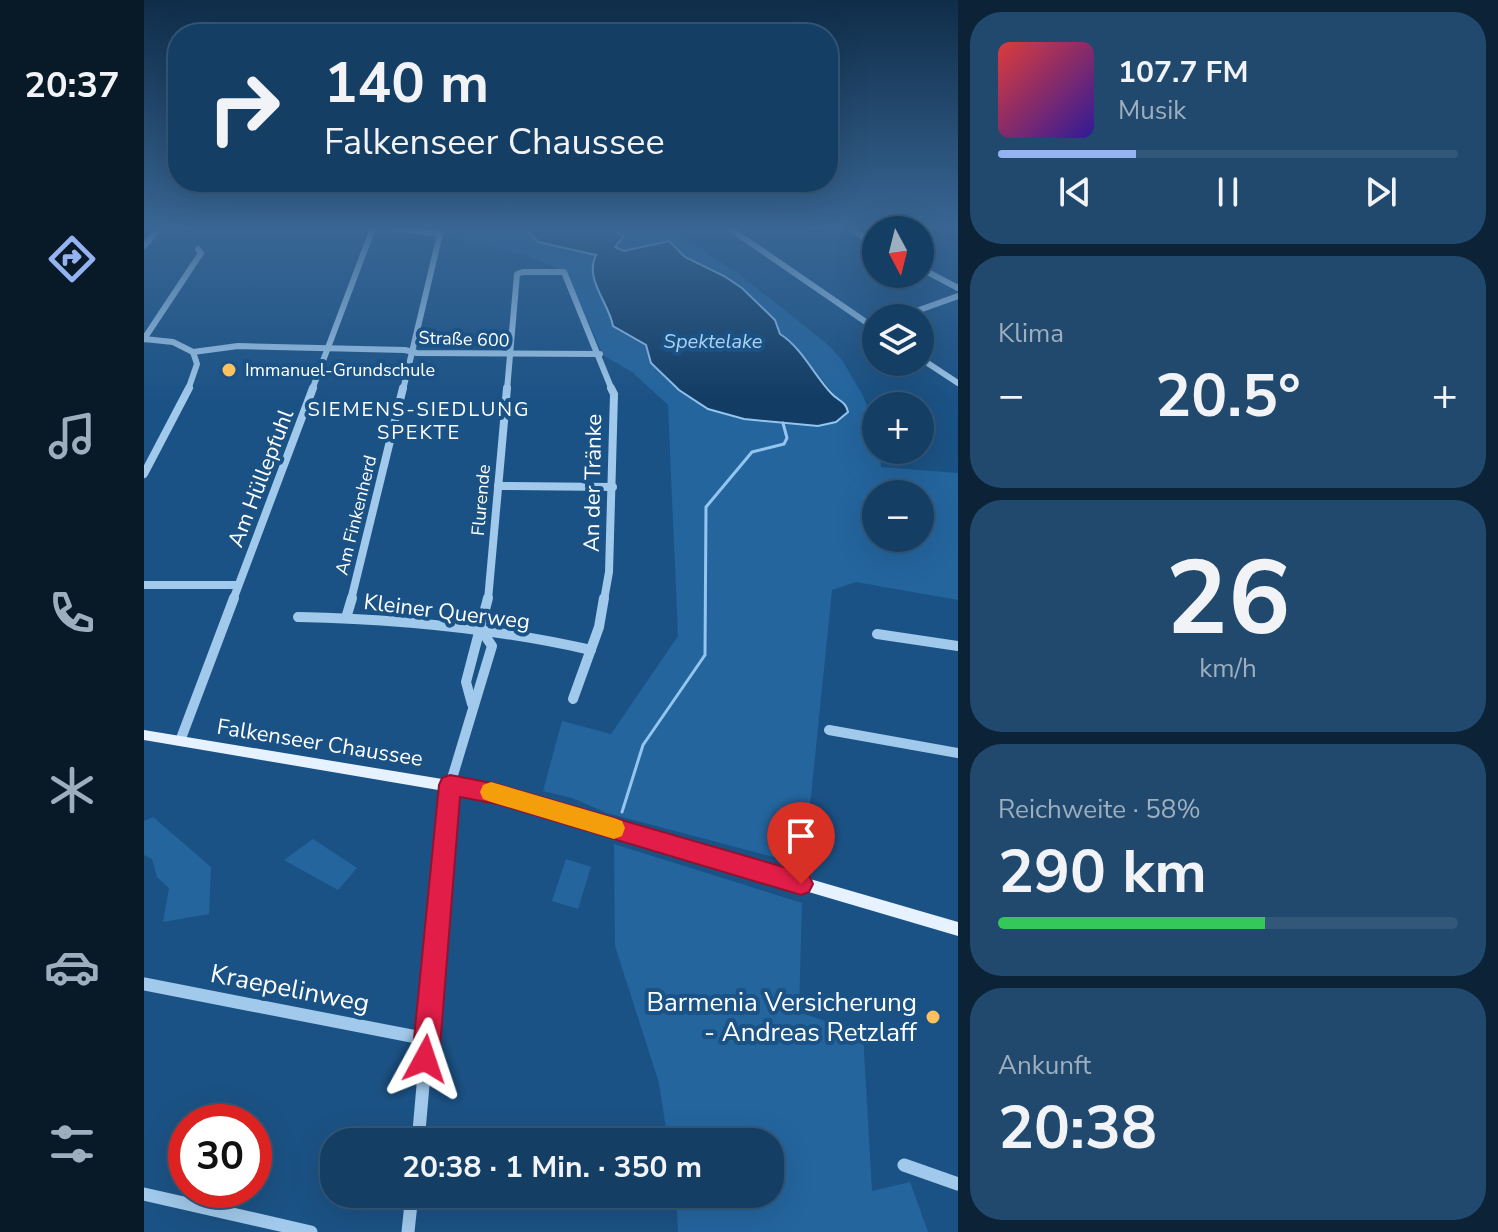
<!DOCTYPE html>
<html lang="de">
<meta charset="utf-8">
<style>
body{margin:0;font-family:"Nunito Sans",sans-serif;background:#21496d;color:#f1f3f6;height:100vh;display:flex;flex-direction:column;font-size:30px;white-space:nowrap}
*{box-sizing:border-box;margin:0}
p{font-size:26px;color:#9daebf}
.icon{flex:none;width:44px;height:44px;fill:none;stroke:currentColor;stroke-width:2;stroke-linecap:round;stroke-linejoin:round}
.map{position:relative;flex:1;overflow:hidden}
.details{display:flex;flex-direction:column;gap:12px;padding:12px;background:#0b2237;width:540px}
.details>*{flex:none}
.guide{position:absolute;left:24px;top:24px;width:670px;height:168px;border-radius:32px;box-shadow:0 8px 32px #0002,0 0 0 2px #335778;background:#143e64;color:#f1f3f6;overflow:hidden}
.needle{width:52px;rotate:173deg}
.buttons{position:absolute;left:718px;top:216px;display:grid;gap:16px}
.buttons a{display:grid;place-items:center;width:72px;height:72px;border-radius:50%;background:#143e64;box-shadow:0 8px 32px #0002,0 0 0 2px #335778;font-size:40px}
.speed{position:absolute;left:24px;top:1104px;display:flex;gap:16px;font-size:40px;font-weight:700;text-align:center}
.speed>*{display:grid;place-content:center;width:104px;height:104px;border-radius:50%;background:#143e64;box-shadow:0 8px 32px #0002,0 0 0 2px #335778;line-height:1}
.speed .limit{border:12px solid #d22;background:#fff;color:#111}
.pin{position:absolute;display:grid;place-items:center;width:68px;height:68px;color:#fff;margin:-82px -34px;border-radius:50% 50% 50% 0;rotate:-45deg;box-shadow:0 0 8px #0007}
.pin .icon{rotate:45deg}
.me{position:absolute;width:88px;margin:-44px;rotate:5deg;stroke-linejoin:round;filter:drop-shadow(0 0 6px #0008)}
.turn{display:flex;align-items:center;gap:28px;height:168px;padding:0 24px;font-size:36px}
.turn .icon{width:104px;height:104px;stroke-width:2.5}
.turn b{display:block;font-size:56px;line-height:68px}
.big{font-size:60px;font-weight:700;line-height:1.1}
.details .widget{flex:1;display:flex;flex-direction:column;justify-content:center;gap:12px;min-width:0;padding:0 28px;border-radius:32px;background:#21496d}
.details .dial{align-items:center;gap:0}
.dial b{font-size:104px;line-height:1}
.song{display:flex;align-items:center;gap:24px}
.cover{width:96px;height:96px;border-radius:12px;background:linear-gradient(135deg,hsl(0 70% 55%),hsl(250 70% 35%))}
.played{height:8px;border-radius:4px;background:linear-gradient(90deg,#95b2f1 30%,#335778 30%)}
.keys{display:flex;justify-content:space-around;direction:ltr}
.heat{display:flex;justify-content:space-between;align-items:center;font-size:44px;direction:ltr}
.charge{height:12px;border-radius:6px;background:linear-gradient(90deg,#34c759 58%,#335778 0)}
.trip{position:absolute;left:176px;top:1128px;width:464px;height:80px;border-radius:32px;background:#143e64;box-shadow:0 8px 32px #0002,0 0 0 2px #335778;font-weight:700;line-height:80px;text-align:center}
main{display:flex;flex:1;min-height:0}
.dock{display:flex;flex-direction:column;width:144px;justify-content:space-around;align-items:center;background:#081928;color:#9daebf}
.dock .icon{width:56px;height:56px}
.dock .current{color:#95b2f1}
.dock b{font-size:36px;color:#f1f3f6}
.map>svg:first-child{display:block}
.green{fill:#24659e;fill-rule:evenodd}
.water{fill:#123c63;stroke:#94c5ee;stroke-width:2}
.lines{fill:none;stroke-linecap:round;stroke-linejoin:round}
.stream{stroke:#94c5ee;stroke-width:3}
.minor-far3{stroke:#a1c9eb;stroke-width:6}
.minor-far2{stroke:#a1c9eb;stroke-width:8}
.minor-far1{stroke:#a1c9eb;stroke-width:10}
.minor{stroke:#a1c9eb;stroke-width:13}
.major{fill:#e6f2ff;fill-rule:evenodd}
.route{fill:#e11d48;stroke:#92132f;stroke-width:2}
.slow{fill:#f59e0b}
.poi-dot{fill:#fdc15e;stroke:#1b5285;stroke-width:3}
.labels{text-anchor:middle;stroke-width:8;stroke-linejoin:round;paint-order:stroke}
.far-street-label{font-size:18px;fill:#fff;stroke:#1b5285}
.far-poi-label{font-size:18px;fill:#fff;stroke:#1b5285;text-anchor:start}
.far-water-label{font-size:20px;font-style:italic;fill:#add3f3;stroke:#1b5285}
.far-neighbourhood-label{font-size:20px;letter-spacing:2px;fill:#fff;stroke:#1b5285}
.street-label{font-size:22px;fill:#fff;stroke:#1b5285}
.near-street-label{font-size:26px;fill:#fff;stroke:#1b5285}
.near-poi-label{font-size:26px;fill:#fff;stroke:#1b5285;text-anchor:end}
</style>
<main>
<nav class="dock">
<b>20:37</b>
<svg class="icon current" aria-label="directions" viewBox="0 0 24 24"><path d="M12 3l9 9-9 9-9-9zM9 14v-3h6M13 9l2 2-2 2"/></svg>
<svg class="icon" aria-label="music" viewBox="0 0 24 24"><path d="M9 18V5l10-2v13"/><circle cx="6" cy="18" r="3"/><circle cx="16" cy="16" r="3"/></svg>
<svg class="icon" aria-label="phone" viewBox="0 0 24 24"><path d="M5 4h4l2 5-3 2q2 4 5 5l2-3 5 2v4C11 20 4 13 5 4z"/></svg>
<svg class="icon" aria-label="climate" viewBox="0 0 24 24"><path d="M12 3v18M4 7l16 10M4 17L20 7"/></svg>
<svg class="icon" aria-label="car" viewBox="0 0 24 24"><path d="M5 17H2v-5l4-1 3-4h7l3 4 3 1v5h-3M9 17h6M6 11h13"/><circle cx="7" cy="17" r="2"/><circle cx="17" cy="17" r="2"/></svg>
<svg class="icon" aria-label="filters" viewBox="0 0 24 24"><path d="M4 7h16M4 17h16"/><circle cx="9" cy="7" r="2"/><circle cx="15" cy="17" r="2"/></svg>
</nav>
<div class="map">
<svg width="814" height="1232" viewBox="0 0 814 1232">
<rect width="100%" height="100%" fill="#1b5285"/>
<!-- green -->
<g class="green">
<path d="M 265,228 L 381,228 L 394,242 L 450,253 L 453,256 L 448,262 L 449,275 L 468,323 L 473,330 L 502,345 L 507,363 L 541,394 L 564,409 L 663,425 L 697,419 L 702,405 C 677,385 663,351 636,334 L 633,324 L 580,276 L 541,257 L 524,241 L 480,251 L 471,247 L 475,232 L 465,228 L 525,228 L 595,274 L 681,342 L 698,360 L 718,394 L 732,426 L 732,450 L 736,450 L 737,467 L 814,473 L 814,600 L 712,582 L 688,590 L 660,865 L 463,813 L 428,798 L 399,791 L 418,721 L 467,734 L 534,636 L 524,405 L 488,372 L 459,355 L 422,271 L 380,255 L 305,236 L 303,231 ZM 732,494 L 776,494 L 776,538 L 732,538 Z"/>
<polygon points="9,817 67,867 65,914 19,922 25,888 13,877 8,859 0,855 0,821"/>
<polygon points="169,839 213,868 194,890 140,860"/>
<polygon points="470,844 658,903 655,1012 719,1034 728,1191 766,1182 784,1232 534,1232 532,1194 626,1194 626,1142 524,1142 515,1083 471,946"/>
<polygon points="422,859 447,867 434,909 408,901"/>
</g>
<!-- water -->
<path class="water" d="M 381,228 L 465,228 L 480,236 L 471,247 L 480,251 L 525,241 L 541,257 L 580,276 L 598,288 L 631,320 L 636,334 C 658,348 670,375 687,393 C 694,401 702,401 704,412 L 692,422 L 674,426 L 600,419 L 564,409 L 535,390 L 507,363 L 502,345 L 469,326 C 465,303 440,279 452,255 L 394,242 Z"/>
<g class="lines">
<!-- stream -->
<polyline class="stream" points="478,812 499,745 561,655 562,507 608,452 640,444 643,438 639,423"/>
<!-- minor-far3 -->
<g class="minor-far3">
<polyline points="250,228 296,234 259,390"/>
<polyline points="585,228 732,329"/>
<polyline points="706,228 732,245"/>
<polyline points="0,246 15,228"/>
<polyline points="776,268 814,288"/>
<polyline points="753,318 814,296"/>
<polyline points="0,339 57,253 54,249"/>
<polyline points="0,339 29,342 49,352"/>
<polyline points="49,352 94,346 261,350 273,353 456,354"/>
<polyline points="776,358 814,383"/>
<polyline points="44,390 53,364 49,352"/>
<polyline points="168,390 229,228"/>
<polyline points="363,390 373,274 379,272 420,272 468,390"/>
</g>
<!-- minor-far2 -->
<g class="minor-far2">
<polyline points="0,474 45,388"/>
<polyline points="354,486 469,487"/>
<polyline points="0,585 94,585"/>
<polyline points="89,600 169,388"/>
<polyline points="207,600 259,388"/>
<polyline points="344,600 363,388"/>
<polyline points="460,600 465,572 470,394 467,388"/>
</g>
<!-- minor-far1 -->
<g class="minor-far1">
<path d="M 154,617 C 253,619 350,628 447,650"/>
<polyline points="202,618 208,598"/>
<polyline points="733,634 814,646"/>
<polyline points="429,699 455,627 460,598"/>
<polyline points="328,704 322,682 344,598"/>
<polyline points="685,730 814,753"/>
<polyline points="36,741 90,598"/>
<polyline points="298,874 306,785 348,646 338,631"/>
</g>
<!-- minor -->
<g class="minor">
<polyline points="0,984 283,1039"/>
<polyline points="274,1142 298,872"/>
<polyline points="760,1165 814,1184"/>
<polyline points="0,1194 167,1232"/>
<polyline points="264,1232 268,1194"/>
</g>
<!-- major -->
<polygon class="major" points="0,730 353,788 814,922 814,936 353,800 0,740"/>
</g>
<!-- sky -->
<linearGradient id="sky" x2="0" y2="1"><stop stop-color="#0f2d49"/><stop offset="0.57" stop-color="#396694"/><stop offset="1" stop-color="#396694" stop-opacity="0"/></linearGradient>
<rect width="814" height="400" fill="url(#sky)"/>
<!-- route -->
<polygon class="route" points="306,775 353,784 657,872 665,875 669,884 665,892 657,895 353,804 316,797 295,1059 291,1069 281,1073 272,1069 268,1059 295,785 298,778"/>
<!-- slow -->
<polygon class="slow" points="347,782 470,818 478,821 481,828 478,836 470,839 347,802 339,799 336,792 339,785"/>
<!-- markers -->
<g class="poi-dot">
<circle cx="85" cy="370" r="8"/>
<circle cx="789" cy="1017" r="8"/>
</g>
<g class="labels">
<!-- far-street labels -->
<g class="far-street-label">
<text transform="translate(320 339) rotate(2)" y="6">Straße 600</text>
<text transform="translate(337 500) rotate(-85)" y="6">Flurende</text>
<text transform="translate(212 515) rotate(-76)" y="6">Am Finkenherd</text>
</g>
<!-- far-poi labels -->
<g class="far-poi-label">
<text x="101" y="376">Immanuel-Grundschule</text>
</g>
<!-- far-water labels -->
<g class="far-water-label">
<text x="569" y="348">Spektelake</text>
</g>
<!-- far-neighbourhood labels -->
<g class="far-neighbourhood-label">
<text x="275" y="416">SIEMENS-SIEDLUNG<tspan x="275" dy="23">SPEKTE</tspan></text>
</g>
<!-- street labels -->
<g class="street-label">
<text transform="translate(116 478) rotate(-69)" y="8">Am Hüllepfuhl</text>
<text transform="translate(448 483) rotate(-89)" y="8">An der Tränke</text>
<text transform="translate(303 611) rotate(7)" y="8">Kleiner Querweg</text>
<text transform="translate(176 742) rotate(9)" y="8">Falkenseer Chaussee</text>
</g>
<!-- near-street labels -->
<g class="near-street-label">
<text transform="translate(146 988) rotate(11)" y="9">Kraepelinweg</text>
</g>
<!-- near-poi labels -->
<g class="near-poi-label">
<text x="773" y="1011">Barmenia Versicherung<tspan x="773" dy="30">- Andreas Retzlaff</tspan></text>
</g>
</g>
</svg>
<div class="buttons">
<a><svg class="needle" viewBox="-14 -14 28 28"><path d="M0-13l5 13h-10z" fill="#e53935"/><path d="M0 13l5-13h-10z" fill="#9daebf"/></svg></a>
<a><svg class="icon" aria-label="layers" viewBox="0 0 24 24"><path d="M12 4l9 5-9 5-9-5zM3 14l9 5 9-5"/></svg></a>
<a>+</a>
<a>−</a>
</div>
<div class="speed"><div class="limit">30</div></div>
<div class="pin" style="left:657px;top:884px;background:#d93025"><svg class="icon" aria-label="arrive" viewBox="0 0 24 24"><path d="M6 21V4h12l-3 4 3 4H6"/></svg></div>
<svg class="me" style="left:281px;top:1059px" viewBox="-20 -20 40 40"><path d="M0-17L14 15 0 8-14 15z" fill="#e11d48" stroke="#fff" stroke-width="4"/></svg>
<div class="trip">20:38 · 1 Min. · 350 m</div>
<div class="guide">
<div class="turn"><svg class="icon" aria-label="right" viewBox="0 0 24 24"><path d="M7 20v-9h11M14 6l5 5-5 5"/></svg><div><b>140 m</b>Falkenseer Chaussee</div></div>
</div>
</div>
<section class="details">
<div class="widget">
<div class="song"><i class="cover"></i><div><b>107.7 FM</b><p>Musik</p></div></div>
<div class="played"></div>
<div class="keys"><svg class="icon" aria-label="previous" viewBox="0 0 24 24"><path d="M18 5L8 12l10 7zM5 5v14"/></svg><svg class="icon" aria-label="pause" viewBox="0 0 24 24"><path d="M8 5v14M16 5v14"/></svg><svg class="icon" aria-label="next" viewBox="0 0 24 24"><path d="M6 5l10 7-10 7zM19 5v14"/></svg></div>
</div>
<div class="widget"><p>Klima</p>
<div class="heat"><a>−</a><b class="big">20.5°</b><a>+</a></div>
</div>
<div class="widget dial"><b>26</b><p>km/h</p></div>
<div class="widget"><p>Reichweite · 58%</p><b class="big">290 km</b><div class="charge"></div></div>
<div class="widget"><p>Ankunft</p><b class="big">20:38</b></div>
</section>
</main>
